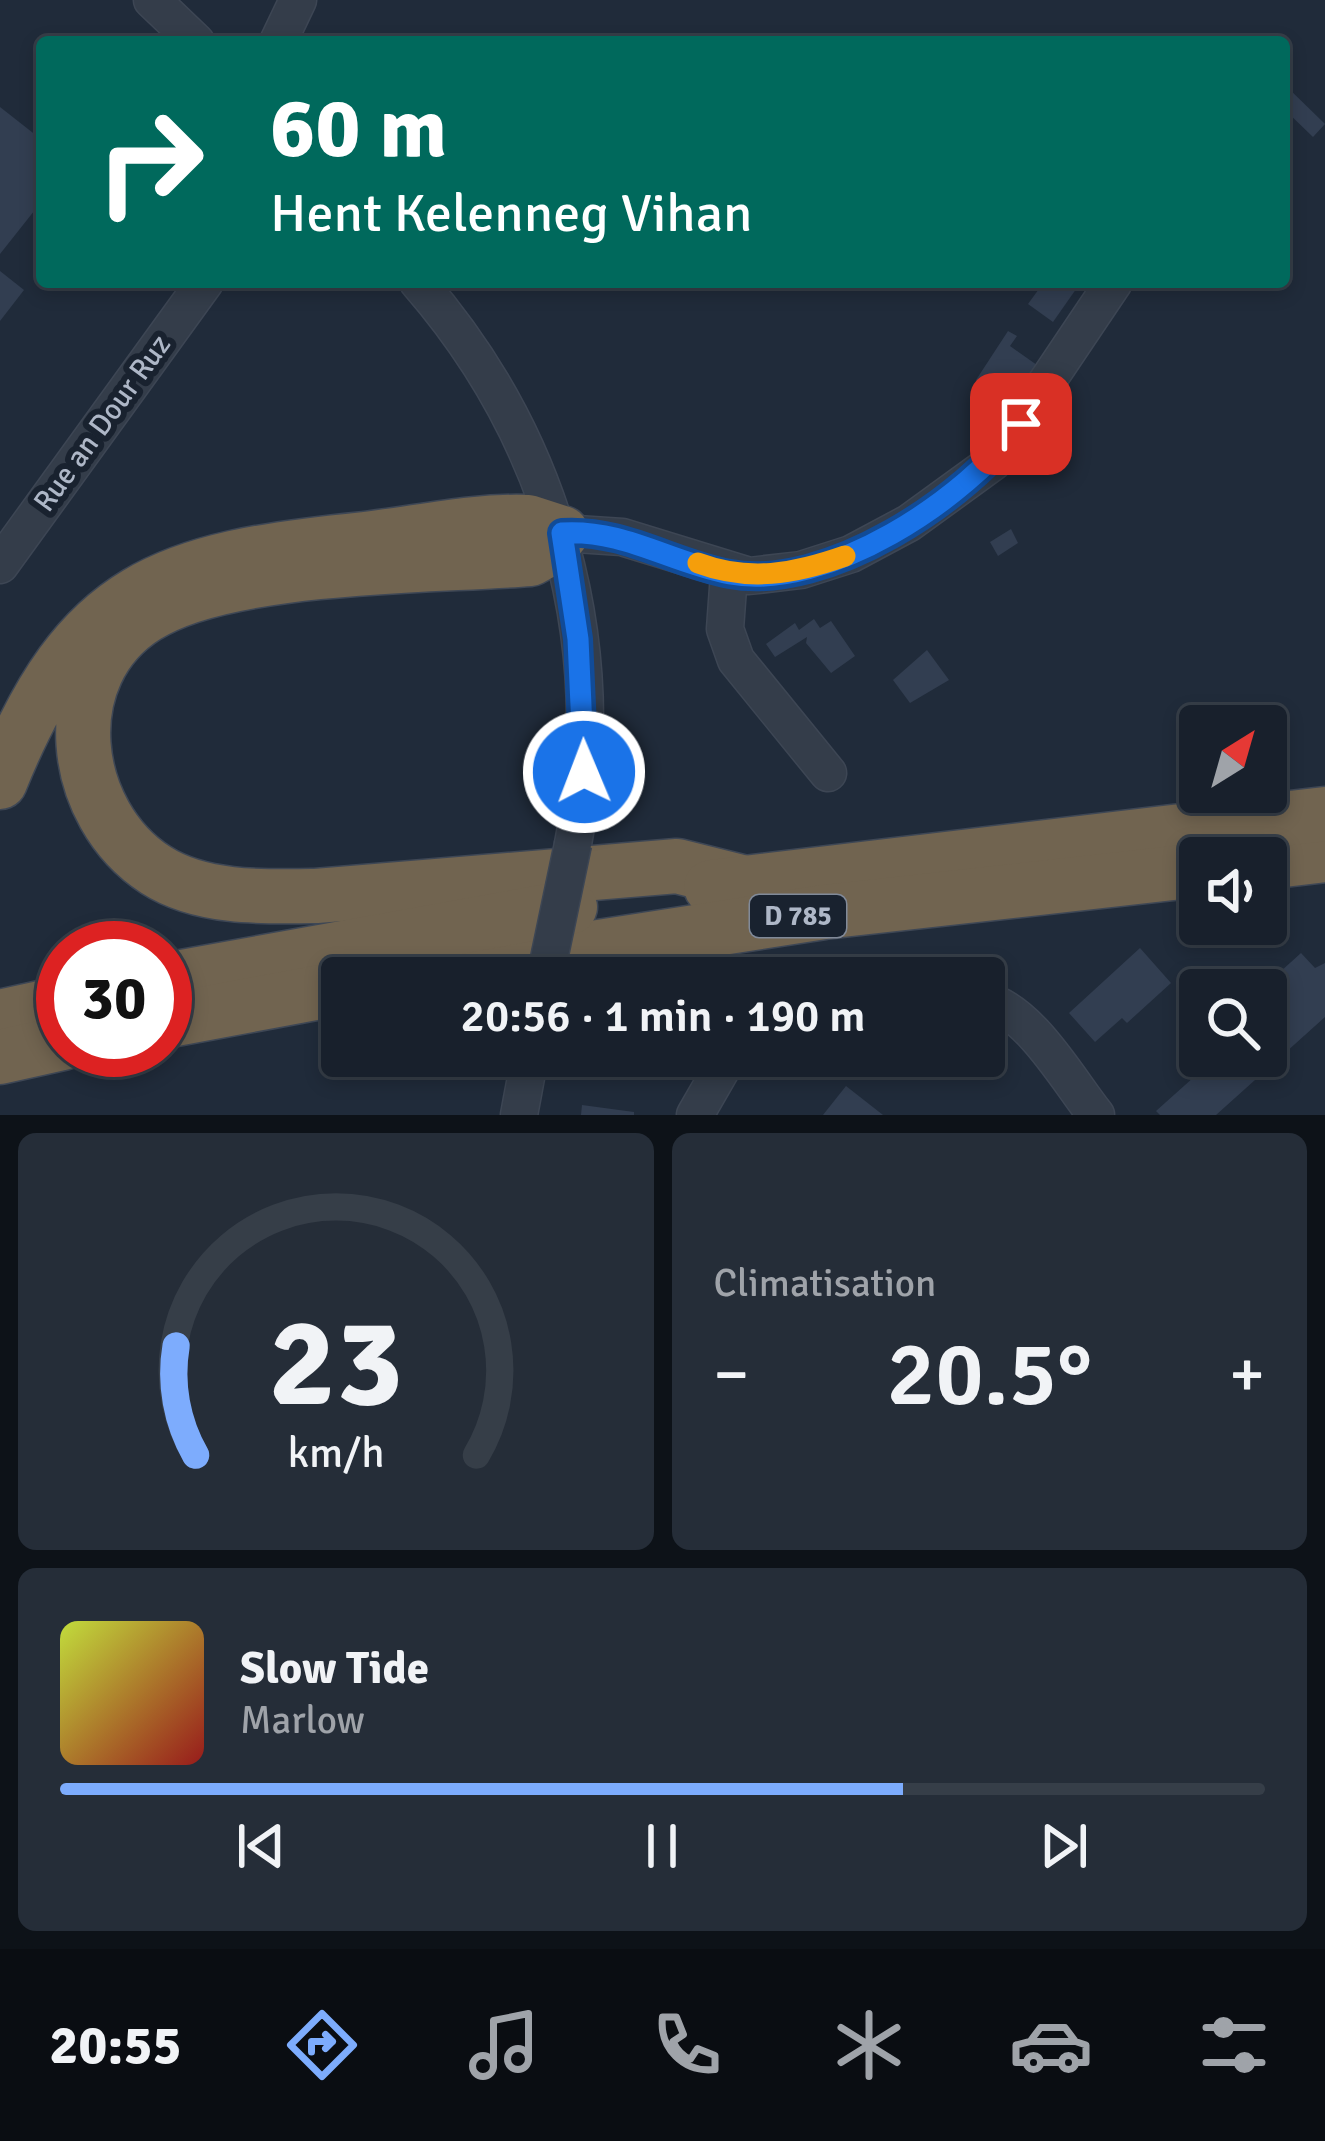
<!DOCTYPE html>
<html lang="fr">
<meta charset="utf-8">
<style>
body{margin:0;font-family:Signika,sans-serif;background:#252d38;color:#f1f3f6;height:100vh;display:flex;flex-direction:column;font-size:45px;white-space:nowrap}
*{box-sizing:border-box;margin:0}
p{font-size:39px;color:#9fa3a9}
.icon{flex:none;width:66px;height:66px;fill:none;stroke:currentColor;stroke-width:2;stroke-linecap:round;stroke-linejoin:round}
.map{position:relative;height:1115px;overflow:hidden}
.panel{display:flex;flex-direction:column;gap:18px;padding:18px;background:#0d1218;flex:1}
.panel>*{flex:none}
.hud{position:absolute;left:36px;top:36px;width:1254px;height:252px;border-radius:12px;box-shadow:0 6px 18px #0003,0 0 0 3px #363e48;background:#00695c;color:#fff;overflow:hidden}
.needle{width:78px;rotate:37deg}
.controls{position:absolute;left:1179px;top:705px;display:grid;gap:24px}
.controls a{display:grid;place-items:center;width:108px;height:108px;border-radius:12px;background:#18202c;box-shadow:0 6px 18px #0003,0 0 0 3px #363e48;font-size:60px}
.speed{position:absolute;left:36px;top:921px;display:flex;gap:24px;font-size:60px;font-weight:700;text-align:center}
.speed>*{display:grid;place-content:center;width:156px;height:156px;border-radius:50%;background:#18202c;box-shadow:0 6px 18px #0003,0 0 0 3px #363e48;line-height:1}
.speed .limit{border:18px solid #d22;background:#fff;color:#111}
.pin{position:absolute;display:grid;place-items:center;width:102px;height:102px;color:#fff;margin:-51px;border-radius:24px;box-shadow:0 6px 18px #0006}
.me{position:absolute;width:132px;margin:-66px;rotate:359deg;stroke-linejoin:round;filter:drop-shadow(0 0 9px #0008)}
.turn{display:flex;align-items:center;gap:42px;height:252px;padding:0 36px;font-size:54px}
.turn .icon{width:156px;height:156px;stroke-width:2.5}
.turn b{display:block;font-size:84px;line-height:102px}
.big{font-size:90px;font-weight:600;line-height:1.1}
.panel .tile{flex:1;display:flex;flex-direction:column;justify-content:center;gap:18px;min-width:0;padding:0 42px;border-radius:18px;background:#252d38}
.panel .dial{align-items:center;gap:0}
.dial svg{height:312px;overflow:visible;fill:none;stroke:#363e48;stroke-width:7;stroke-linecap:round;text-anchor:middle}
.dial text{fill:#f1f3f6;stroke:none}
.song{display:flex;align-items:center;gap:36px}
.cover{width:144px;height:144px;border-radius:18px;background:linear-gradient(135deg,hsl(70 70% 55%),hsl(0 70% 35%))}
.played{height:12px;border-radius:6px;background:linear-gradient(90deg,#7dacfd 70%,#363e48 70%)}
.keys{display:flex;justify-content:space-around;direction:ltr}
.heat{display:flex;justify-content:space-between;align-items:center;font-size:66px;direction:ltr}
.panel .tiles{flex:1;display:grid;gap:18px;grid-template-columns:1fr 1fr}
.tile:last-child{grid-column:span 2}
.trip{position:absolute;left:321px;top:957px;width:684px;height:120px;border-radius:12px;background:#18202c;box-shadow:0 6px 18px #0003,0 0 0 3px #363e48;font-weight:600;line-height:120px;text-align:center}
.dock{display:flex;height:192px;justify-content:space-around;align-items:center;background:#0a0d12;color:#9fa3a9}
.dock .icon{width:84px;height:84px}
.dock .selected{color:#7dacfd}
.dock b{font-size:54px;color:#f1f3f6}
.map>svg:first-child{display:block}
.building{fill:#323e51}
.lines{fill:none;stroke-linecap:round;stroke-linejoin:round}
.minor-casing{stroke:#3d4654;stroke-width:39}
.highway-casing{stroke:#3e4755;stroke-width:57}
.minor{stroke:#343d4a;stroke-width:36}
.highway{stroke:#716450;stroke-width:54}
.minor-bridge-casing{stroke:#3d4654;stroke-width:39;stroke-linecap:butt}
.minor-bridge{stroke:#343d4a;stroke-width:36}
.route-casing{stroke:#114b97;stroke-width:30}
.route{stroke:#1a73e8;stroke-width:21}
.slow{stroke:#f59e0b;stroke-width:21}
.labels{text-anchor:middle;stroke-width:12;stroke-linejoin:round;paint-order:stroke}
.shield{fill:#19222f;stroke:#818a99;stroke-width:3}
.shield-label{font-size:27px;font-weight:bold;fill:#aeb7c7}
.street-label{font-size:30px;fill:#aeb7c7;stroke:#19222f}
</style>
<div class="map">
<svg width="1325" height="1115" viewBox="0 0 1325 1115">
<rect width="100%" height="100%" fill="#202b3a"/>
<!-- building -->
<g class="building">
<polygon points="1284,84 1325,124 1313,137 1284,109"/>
<polygon points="0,107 42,140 42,201 0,254"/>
<polygon points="0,271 24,290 0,321"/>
<polygon points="1044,282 1081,282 1053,322 1028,304"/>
<polygon points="1008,331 1017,336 1010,346 1044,370 1026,395 1011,385 1002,398 976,380"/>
<polygon points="1011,529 1018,543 998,556 990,542"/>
<polygon points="814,619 820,628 831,621 855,656 831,673 806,643 807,637 775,657 766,644 795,623 799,630"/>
<polygon points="927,650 949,680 910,703 893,680"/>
<polygon points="1270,705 1276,721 1244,726 1240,717"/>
<polygon points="1140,948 1171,983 1127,1023 1122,1018 1095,1042 1069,1013"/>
<polygon points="1301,953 1315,968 1325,963 1325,1017 1216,1115 1160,1115 1156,1111 1213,1060 1210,1056 1266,1056 1266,1012 1276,1003 1260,990"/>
<polygon points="846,1086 883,1115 823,1115"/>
<polygon points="582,1105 634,1112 634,1115 581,1115"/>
</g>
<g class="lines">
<!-- minor casing -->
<g class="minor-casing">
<g id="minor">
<polyline points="152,0 196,42"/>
<polyline points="278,42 298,0"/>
<path d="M 418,282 C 553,437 612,641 573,844"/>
<polyline points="562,533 622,537 749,576 801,570 851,554 909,523 993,462 1114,282"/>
<polyline points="0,565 205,282"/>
<polyline points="729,574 725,629 736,660 828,773"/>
<path d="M 984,1000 C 1030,1011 1068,1080 1096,1115"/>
<polyline points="519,1115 530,1056"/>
<polyline points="695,1115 729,1056"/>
</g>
</g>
<!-- highway casing -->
<g class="highway-casing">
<g id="highway">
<path d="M 0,782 C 79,585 164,559 364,539 C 418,533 473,520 528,522 L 562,533 L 550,548 L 530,559 C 429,567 228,564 146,616 C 53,674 69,814 156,870 C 201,899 264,897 316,896 L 677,866 L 745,883"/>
<polyline points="1266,862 1325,855"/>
<polyline points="711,887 1325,814"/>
<polyline points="399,978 824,912 1200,870"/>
<polyline points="165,980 570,907"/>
<polyline points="0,1017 63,1003"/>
<polyline points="165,1021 342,988"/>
<polyline points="0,1057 63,1043"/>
</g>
</g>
<!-- minor -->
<use href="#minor" class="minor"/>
<!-- highway -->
<use href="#highway" class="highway"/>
<!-- minor-bridge casing -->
<g class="minor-bridge-casing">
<polyline id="minor-bridge" points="545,978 573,844"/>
</g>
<!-- minor-bridge -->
<use href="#minor-bridge" class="minor-bridge"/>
</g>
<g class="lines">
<!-- route casing -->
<g class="route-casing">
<path id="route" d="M 584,772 L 578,639 L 562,533 C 624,529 671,563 730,574 C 827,592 967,499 1021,424"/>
</g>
<!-- route -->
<use href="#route" class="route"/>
<!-- slow -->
<path class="slow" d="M 698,563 C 749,582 794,574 845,556"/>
</g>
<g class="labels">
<!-- shield labels -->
<rect class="shield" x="750" y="895" width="96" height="42" rx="9"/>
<g class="shield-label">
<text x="798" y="925">D 785</text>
</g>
<!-- street labels -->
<g class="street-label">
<text transform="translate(102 423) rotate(-54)" y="10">Rue an Dour Ruz</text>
</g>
</g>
</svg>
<div class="controls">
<a><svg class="needle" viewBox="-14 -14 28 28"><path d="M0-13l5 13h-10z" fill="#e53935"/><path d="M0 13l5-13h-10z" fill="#9fa3a9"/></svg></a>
<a><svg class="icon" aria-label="sound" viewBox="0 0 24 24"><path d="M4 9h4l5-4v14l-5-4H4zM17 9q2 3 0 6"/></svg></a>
<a><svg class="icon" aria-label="search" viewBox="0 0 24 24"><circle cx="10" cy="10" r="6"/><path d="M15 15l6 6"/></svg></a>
</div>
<div class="speed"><div class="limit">30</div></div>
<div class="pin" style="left:1021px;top:424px;background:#d93025"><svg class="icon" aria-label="arrive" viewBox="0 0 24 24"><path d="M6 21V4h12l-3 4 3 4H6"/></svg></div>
<svg class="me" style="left:584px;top:772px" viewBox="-20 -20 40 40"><circle r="17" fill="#1a73e8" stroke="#fff" stroke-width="3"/><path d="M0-11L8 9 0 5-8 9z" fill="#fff"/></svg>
<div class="trip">20:56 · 1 min · 190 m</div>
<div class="hud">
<div class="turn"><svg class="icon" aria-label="right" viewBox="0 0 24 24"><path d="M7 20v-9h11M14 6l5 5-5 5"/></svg><div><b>60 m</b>Hent Kelenneg Vihan</div></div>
</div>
</div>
<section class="panel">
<div class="tiles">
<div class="tile dial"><svg viewBox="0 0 100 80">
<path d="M14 69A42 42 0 1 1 86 69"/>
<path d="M14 69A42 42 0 0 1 9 41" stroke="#7dacfd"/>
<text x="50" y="56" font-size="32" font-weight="700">23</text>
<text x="50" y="72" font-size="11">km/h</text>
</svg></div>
<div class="tile"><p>Climatisation</p>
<div class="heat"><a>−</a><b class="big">20.5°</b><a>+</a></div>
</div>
<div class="tile">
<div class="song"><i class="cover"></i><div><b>Slow Tide</b><p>Marlow</p></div></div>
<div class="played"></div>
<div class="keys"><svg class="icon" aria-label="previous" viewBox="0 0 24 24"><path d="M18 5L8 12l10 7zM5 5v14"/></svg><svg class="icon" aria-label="pause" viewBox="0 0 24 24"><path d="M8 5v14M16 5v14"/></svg><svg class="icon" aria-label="next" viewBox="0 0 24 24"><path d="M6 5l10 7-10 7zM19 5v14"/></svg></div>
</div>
</div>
</section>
<nav class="dock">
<b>20:55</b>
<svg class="icon selected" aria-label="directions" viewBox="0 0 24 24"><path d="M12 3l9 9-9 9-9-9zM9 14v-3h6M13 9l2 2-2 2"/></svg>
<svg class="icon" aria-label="music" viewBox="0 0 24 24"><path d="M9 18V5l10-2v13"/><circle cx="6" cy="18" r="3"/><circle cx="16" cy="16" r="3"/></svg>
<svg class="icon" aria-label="phone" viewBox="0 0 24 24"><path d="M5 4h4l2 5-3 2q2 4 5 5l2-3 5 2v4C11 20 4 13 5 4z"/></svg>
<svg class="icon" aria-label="climate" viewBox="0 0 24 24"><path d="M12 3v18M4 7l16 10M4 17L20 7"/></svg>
<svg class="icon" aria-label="car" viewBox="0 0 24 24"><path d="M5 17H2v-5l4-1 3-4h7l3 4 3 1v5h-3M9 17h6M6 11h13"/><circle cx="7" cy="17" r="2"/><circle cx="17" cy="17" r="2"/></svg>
<svg class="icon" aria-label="filters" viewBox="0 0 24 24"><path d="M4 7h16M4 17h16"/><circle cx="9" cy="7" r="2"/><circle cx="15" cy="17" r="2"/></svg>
</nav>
